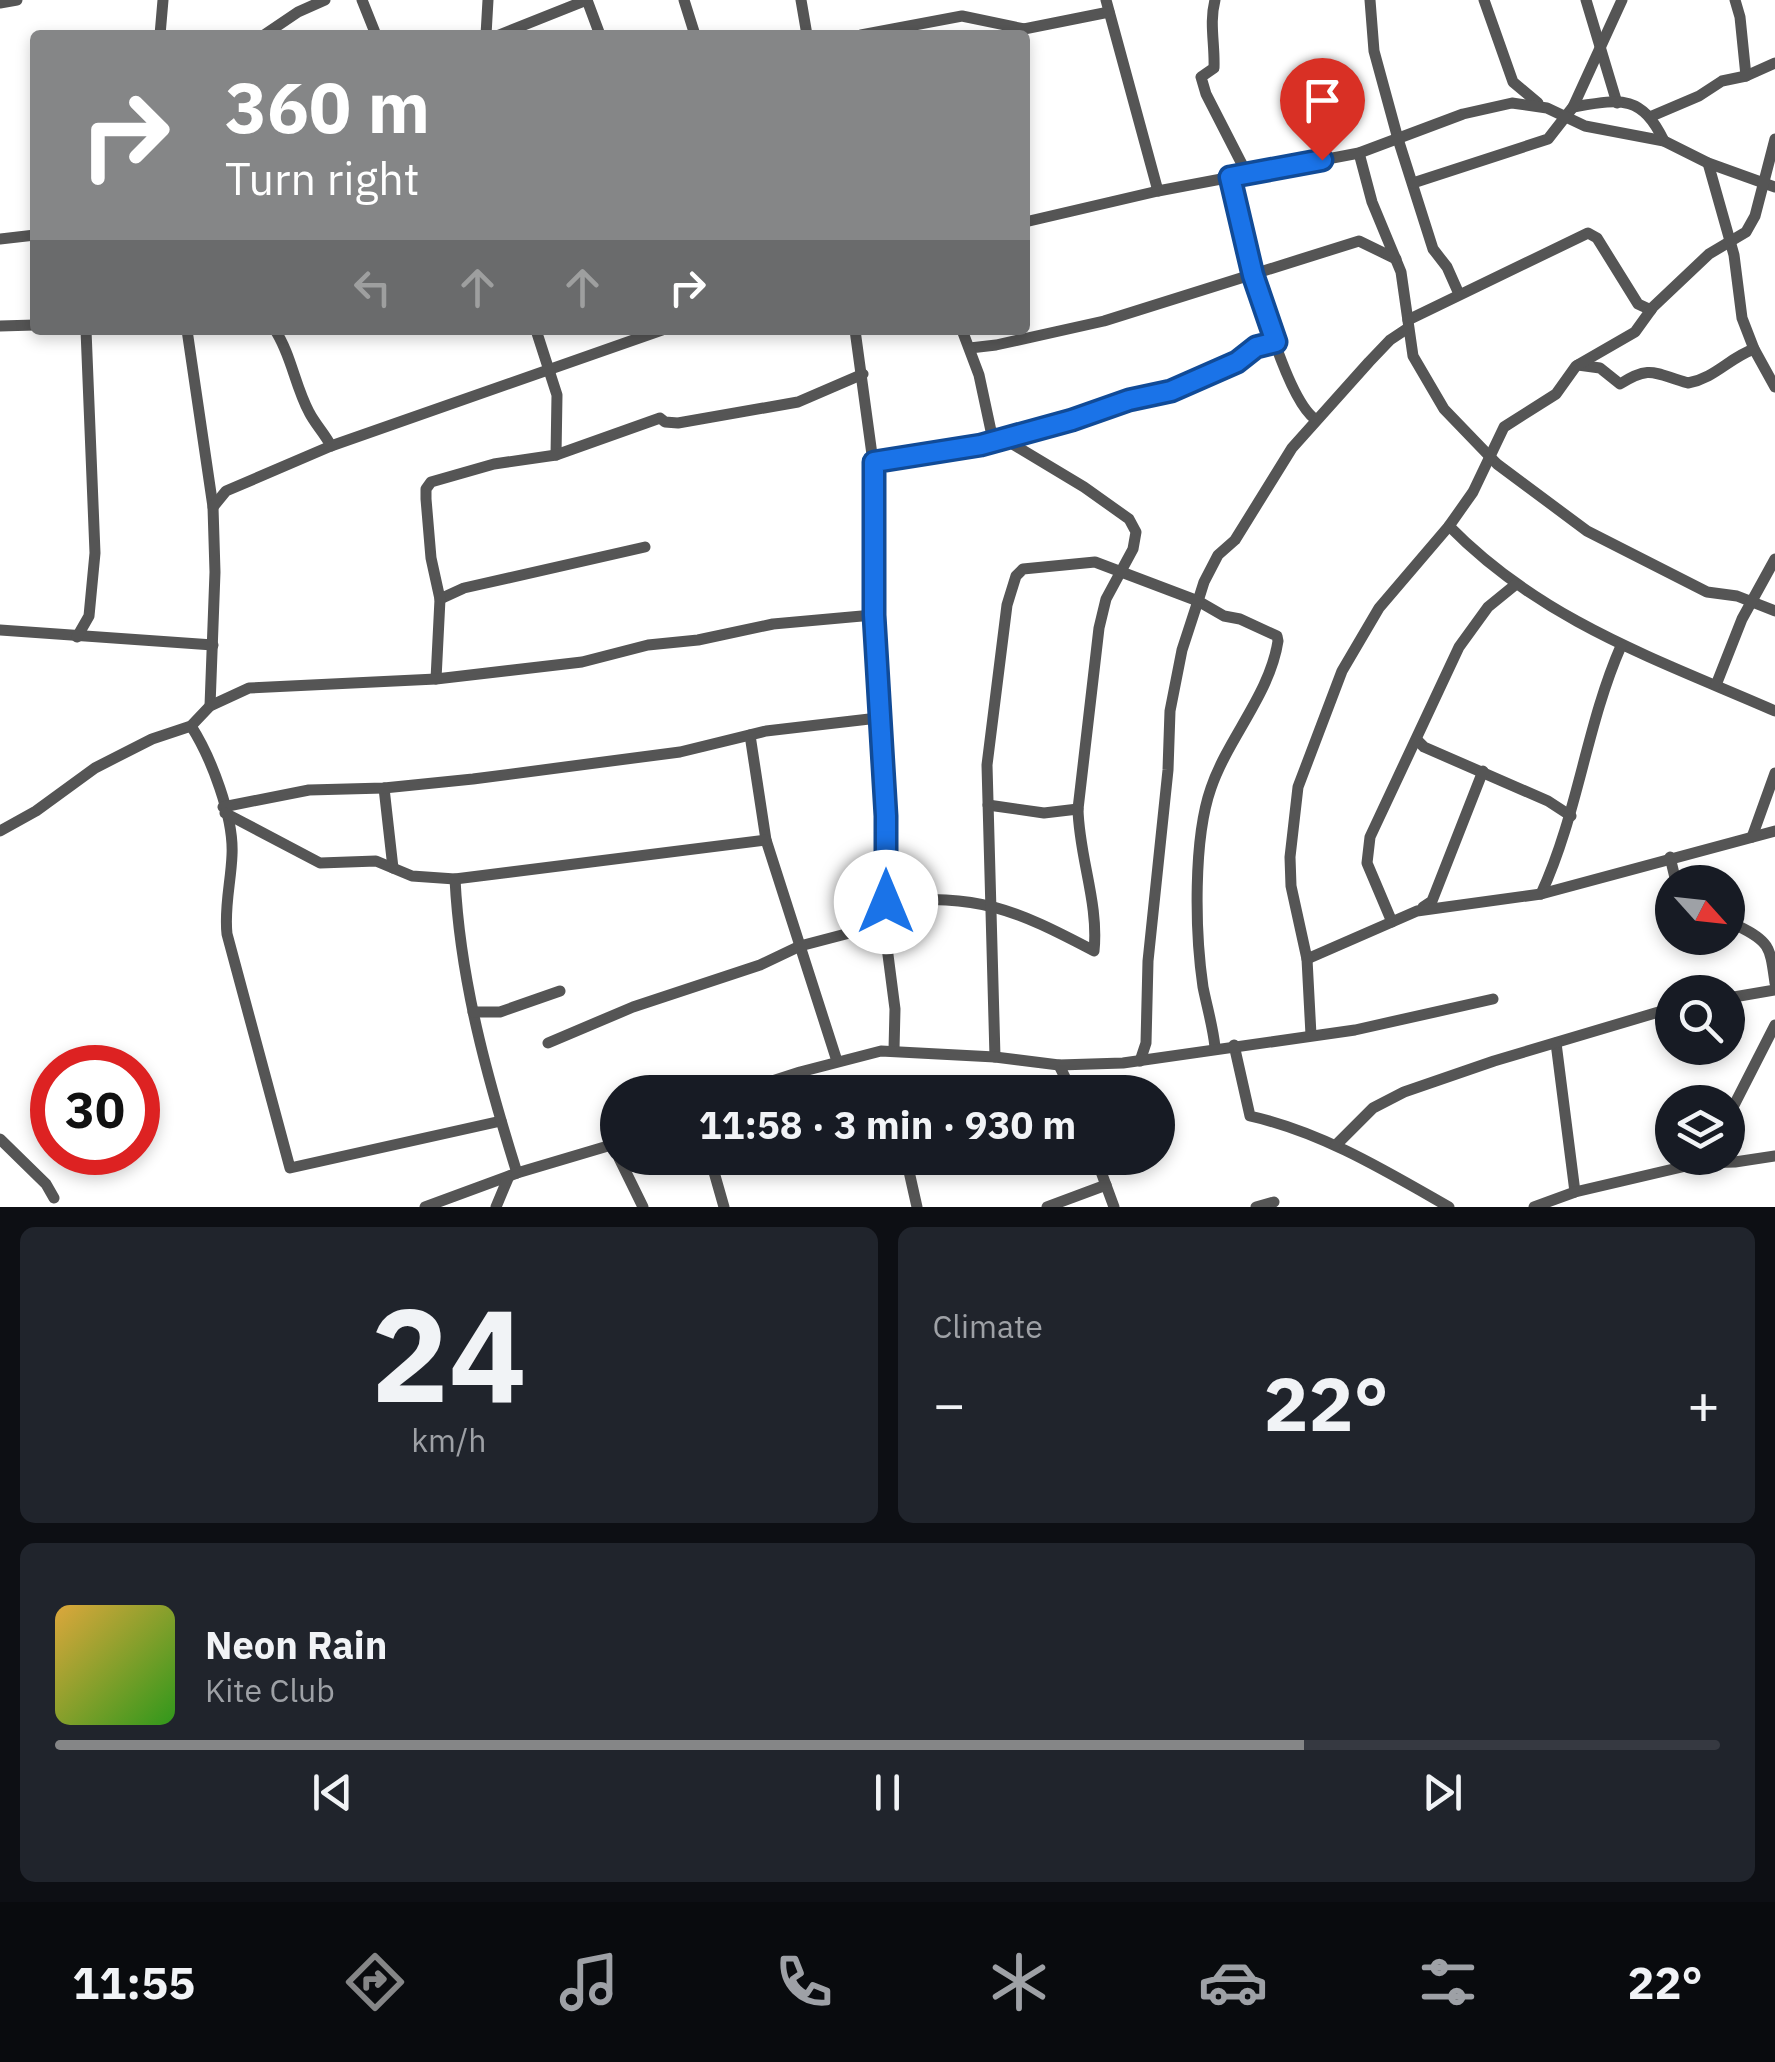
<!DOCTYPE html>
<meta charset="utf-8">
<style>
body{margin:0;font-family:"IBM Plex Sans",sans-serif;background:#20242c;color:#f1f3f6;height:100vh;display:flex;flex-direction:column;font-size:38px;white-space:nowrap}
*{box-sizing:border-box;margin:0}
p{font-size:32px;color:#9ea1a6}
.icon{flex:none;width:55px;height:55px;fill:none;stroke:currentColor;stroke-width:2;stroke-linecap:round;stroke-linejoin:round}
.map{position:relative;height:1207px;overflow:hidden}
.details{display:flex;flex-direction:column;gap:20px;padding:20px;background:#0d0f14;flex:1}
.details>*{flex:none}
.hud{position:absolute;left:30px;top:30px;width:1000px;height:305px;border-radius:10px;box-shadow:0 5px 15px #0003;background:#858687;color:#fff;overflow:hidden}
.needle{width:65px;rotate:117deg}
.fabs{position:absolute;left:1655px;top:865px;display:grid;gap:20px}
.fabs a{display:grid;place-items:center;width:90px;height:90px;border-radius:50%;background:#171b24;box-shadow:0 5px 15px #0003;font-size:50px}
.speed{position:absolute;left:30px;top:1045px;display:flex;gap:20px;font-size:50px;font-weight:700;text-align:center}
.speed>*{display:grid;place-content:center;width:130px;height:130px;border-radius:50%;background:#171b24;box-shadow:0 5px 15px #0003;line-height:1}
.speed .limit{border:15px solid #d22;background:#fff;color:#111}
.pin{position:absolute;display:grid;place-items:center;width:85px;height:85px;color:#fff;margin:-102px -42px;border-radius:50% 50% 50% 0;rotate:-45deg;box-shadow:0 0 10px #0007}
.pin .icon{rotate:45deg}
.me{position:absolute;width:110px;margin:-55px;rotate:0deg;stroke-linejoin:round;filter:drop-shadow(0 0 8px #0008)}
.turn{display:flex;align-items:center;gap:35px;height:210px;padding:0 30px;font-size:45px}
.turn .icon{width:130px;height:130px;stroke-width:2.5}
.turn b{display:block;font-size:70px;line-height:85px}
.lanes{display:flex;align-items:center;height:95px;padding:0 30px;background:#0003;justify-content:center;gap:50px;direction:ltr}
.lanes .off{opacity:.35}
.big{font-size:75px;font-weight:800;line-height:1.1}
.details .card{flex:1;display:flex;flex-direction:column;justify-content:center;gap:15px;min-width:0;padding:0 35px;border-radius:15px;background:#20242c}
.details .dial{align-items:center;gap:0}
.dial b{font-size:130px;line-height:1}
.song{display:flex;align-items:center;gap:30px}
.cover{width:120px;height:120px;border-radius:15px;background:linear-gradient(135deg,hsl(40 70% 55%),hsl(110 70% 35%))}
.played{height:10px;border-radius:5px;background:linear-gradient(90deg,#858687 75%,#363941 75%)}
.keys{display:flex;justify-content:space-around;direction:ltr}
.heat{display:flex;justify-content:space-between;align-items:center;font-size:55px;direction:ltr}
.details .tiles{flex:1;display:grid;gap:20px;grid-template-columns:1fr 1fr}
.card:last-child{grid-column:span 2}
.trip{position:absolute;left:600px;top:1075px;width:575px;height:100px;border-radius:50px;background:#171b24;box-shadow:0 5px 15px #0003;font-weight:800;line-height:100px;text-align:center}
.menu{display:flex;height:160px;justify-content:space-around;align-items:center;background:#090b0e;color:#9ea1a6}
.menu .icon{width:70px;height:70px}
.menu .current{color:#858687}
.menu b{font-size:45px;color:#f1f3f6}
.map>svg:first-child{display:block}
.lines{fill:none;stroke-linecap:round;stroke-linejoin:round}
.minor{stroke:#555;stroke-width:11}
.route-casing{stroke:#114b97;stroke-width:25}
.route{stroke:#1a73e8;stroke-width:18}
</style>
<div class="map">
<svg width="1775" height="1207" viewBox="0 0 1775 1207">
<rect width="100%" height="100%" fill="#fff"/>
<g class="lines">
<!-- minor -->
<g class="minor">
<polyline points="362,0 376,35"/>
<polyline points="587,0 600,35"/>
<polyline points="684,0 695,35"/>
<polyline points="801,0 807,35"/>
<polyline points="1106,0 1158,191"/>
<path d="M 1215,0 C 1209,23 1215,44 1214,68 L 1201,77 L 1206,94 L 1247,174"/>
<polyline points="1370,0 1374,51 1398,139 1433,249 1447,267 1459,294"/>
<polyline points="1484,0 1513,82 1538,103"/>
<polyline points="1586,0 1617,103"/>
<polyline points="1735,0 1740,17 1746,76"/>
<polyline points="0,3 17,0"/>
<polyline points="160,35 163,0"/>
<polyline points="264,35 298,12 325,0"/>
<polyline points="486,35 488,0"/>
<polyline points="499,35 587,0"/>
<polyline points="861,35 962,16 1024,29 1109,12"/>
<path d="M 1573,107 C 1621,99 1641,94 1664,141"/>
<polyline points="1652,116 1699,96 1722,81 1746,76 1775,63"/>
<polyline points="1359,153 1372,202 1401,272 1413,356 1444,409 1497,464 1587,531 1707,592 1737,596 1775,611"/>
<polyline points="1708,163 1734,255 1742,318 1754,349 1775,387"/>
<path d="M 1229,177 C 1240,225 1280,394 1315,419"/>
<polyline points="1413,183 1548,139 1573,107 1622,0"/>
<polyline points="1025,222 1158,191 1359,153 1463,114 1512,103 1547,108 1585,126 1664,141 1708,163 1775,187"/>
<polyline points="0,239 35,235"/>
<polyline points="1408,320 1588,233 1597,238 1638,304 1651,310"/>
<polyline points="0,326 35,325"/>
<polyline points="187,330 213,507 215,572 210,706"/>
<path d="M 275,330 C 291,354 295,386 309,412 C 315,424 325,434 331,446"/>
<polyline points="536,330 557,395 556,455"/>
<polyline points="855,330 873,462 873,615 887,816 884,924 895,1009 894,1050"/>
<polyline points="970,348 996,345 1104,321 1359,241 1396,259"/>
<path d="M 1578,365 L 1600,368 L 1620,384 C 1651,364 1655,374 1688,383 C 1715,378 1729,358 1754,349"/>
<polyline points="873,462 981,445 1129,400 1171,391 1237,362 1256,347 1276,341"/>
<polyline points="213,507 226,491 331,446 662,330"/>
<path d="M 1449,526 C 1542,621 1656,659 1775,711"/>
<polyline points="440,599 464,588 645,547"/>
<polyline points="0,630 213,645"/>
<polyline points="77,637 89,616 95,553 86,330"/>
<polyline points="436,679 440,599 431,558 426,499 426,489 431,482 494,464 556,455 660,418 665,422 678,423 798,402 863,374"/>
<polyline points="1716,685 1742,619 1775,559"/>
<path d="M 191,726 C 211,757 234,817 232,855 C 231,882 224,907 227,934 L 290,1168 L 501,1121"/>
<polyline points="750,735 766,840 837,1061"/>
<polyline points="1417,740 1424,747 1548,801 1571,816"/>
<polyline points="384,788 393,868"/>
<polyline points="988,805 1044,813 1078,809"/>
<polyline points="223,807 309,790 384,788 473,779 680,752 766,731 878,718"/>
<polyline points="225,813 320,863 376,861 412,876 455,879 766,840"/>
<polyline points="0,831 36,811 95,768 152,739 191,726 210,706 249,688 436,679 582,662 648,645 698,640 773,624 873,615"/>
<polyline points="1752,837 1775,773"/>
<polyline points="1670,857 1676,882"/>
<path d="M 455,879 C 460,980 487,1077 517,1173"/>
<path d="M 1541,894 C 1578,814 1586,726 1621,646"/>
<path d="M 886,902 C 978,893 1014,909 1094,951 C 1099,903 1079,857 1078,809 L 1099,628 L 1106,599 L 1133,549 L 1136,532 L 1129,519 L 1084,487 L 991,431 L 979,375 L 962,330"/>
<polyline points="1423,907 1432,901 1483,771"/>
<polyline points="1392,922 1367,863 1370,837 1459,647 1488,607 1515,585"/>
<path d="M 1728,928 L 1738,926 C 1771,942 1770,948 1775,983"/>
<polyline points="1307,959 1417,911 1541,894 1775,831"/>
<polyline points="1728,998 1775,990"/>
<polyline points="473,1012 500,1012 560,991"/>
<polyline points="1311,1035 1307,959 1291,886 1290,857 1298,787 1342,671 1379,608 1449,526 1473,492 1504,427 1556,394 1576,366 1635,332 1653,307 1709,254 1746,232 1755,216 1775,139"/>
<polyline points="548,1043 633,1007 760,965 800,946 884,924"/>
<polyline points="1556,1043 1575,1192"/>
<path d="M 1234,1045 L 1250,1116 C 1322,1132 1386,1171 1449,1207"/>
<path d="M 1215,1047 C 1213,1027 1207,1007 1203,987 C 1195,933 1193,839 1211,788 C 1228,738 1270,694 1278,641 L 1277,636 L 1240,619 L 1224,616 L 1198,601 L 1204,582 L 1218,555 L 1235,540 L 1292,448 L 1369,362 L 1390,340 L 1408,328"/>
<polyline points="995,1057 987,765 1007,605 1016,576 1023,569 1095,562 1198,601 1182,650 1170,711 1168,770 1148,961 1146,1043 1140,1061"/>
<polyline points="1059,1065 1072,1092"/>
<polyline points="738,1092 800,1072 881,1051 995,1057 1059,1065 1123,1063 1355,1030 1493,999"/>
<polyline points="1728,1117 1775,1025"/>
<polyline points="0,1139 46,1184 54,1198"/>
<polyline points="1336,1145 1373,1108 1404,1092 1494,1061 1672,1008"/>
<polyline points="619,1158 643,1207"/>
<polyline points="710,1158 724,1207"/>
<polyline points="906,1158 917,1207"/>
<polyline points="1096,1158 1114,1207"/>
<polyline points="425,1207 517,1173 618,1143"/>
<polyline points="496,1207 509,1176"/>
<polyline points="1047,1207 1106,1185"/>
<polyline points="1256,1207 1274,1202"/>
<polyline points="1534,1207 1575,1192 1699,1163 1735,1162 1775,1156"/>
</g>
</g>
<g class="lines">
<!-- route casing -->
<g class="route-casing">
<polyline id="route" points="886,902 886,816 874,615 874,462 981,445 1072,420 1129,400 1171,391 1237,362 1256,347 1276,342 1253,275 1230,177 1322,160"/>
</g>
<!-- route -->
<use href="#route" class="route"/>
</g>
</svg>
<div class="fabs">
<a><svg class="needle" viewBox="-14 -14 28 28"><path d="M0-13l5 13h-10z" fill="#e53935"/><path d="M0 13l5-13h-10z" fill="#9ea1a6"/></svg></a>
<a><svg class="icon" aria-label="search" viewBox="0 0 24 24"><circle cx="10" cy="10" r="6"/><path d="M15 15l6 6"/></svg></a>
<a><svg class="icon" aria-label="layers" viewBox="0 0 24 24"><path d="M12 4l9 5-9 5-9-5zM3 14l9 5 9-5"/></svg></a>
</div>
<div class="speed"><div class="limit">30</div></div>
<div class="pin" style="left:1322px;top:160px;background:#d93025"><svg class="icon" aria-label="arrive" viewBox="0 0 24 24"><path d="M6 21V4h12l-3 4 3 4H6"/></svg></div>
<svg class="me" style="left:886px;top:902px" viewBox="-20 -20 40 40"><circle r="19" fill="#fff"/><path d="M0-13L10 11 0 6-10 11z" fill="#1a73e8"/></svg>
<div class="trip">11:58 · 3 min · 930 m</div>
<div class="hud">
<div class="turn"><svg class="icon" aria-label="right" viewBox="0 0 24 24"><path d="M7 20v-9h11M14 6l5 5-5 5"/></svg><div><b>360 m</b>Turn right</div></div>
<div class="lanes"><svg class="icon off" aria-label="left" viewBox="0 0 24 24"><path d="M17 20v-9H6M10 6l-5 5 5 5"/></svg><svg class="icon off" aria-label="ahead" viewBox="0 0 24 24"><path d="M12 20V5M6 11l6-6 6 6"/></svg><svg class="icon off" aria-label="ahead" viewBox="0 0 24 24"><path d="M12 20V5M6 11l6-6 6 6"/></svg><svg class="icon" aria-label="right" viewBox="0 0 24 24"><path d="M7 20v-9h11M14 6l5 5-5 5"/></svg></div>
</div>
</div>
<section class="details">
<div class="tiles">
<div class="card dial"><b>24</b><p>km/h</p></div>
<div class="card"><p>Climate</p>
<div class="heat"><a>−</a><b class="big">22°</b><a>+</a></div>
</div>
<div class="card">
<div class="song"><i class="cover"></i><div><b>Neon Rain</b><p>Kite Club</p></div></div>
<div class="played"></div>
<div class="keys"><svg class="icon" aria-label="previous" viewBox="0 0 24 24"><path d="M18 5L8 12l10 7zM5 5v14"/></svg><svg class="icon" aria-label="pause" viewBox="0 0 24 24"><path d="M8 5v14M16 5v14"/></svg><svg class="icon" aria-label="next" viewBox="0 0 24 24"><path d="M6 5l10 7-10 7zM19 5v14"/></svg></div>
</div>
</div>
</section>
<nav class="menu">
<b>11:55</b>
<svg class="icon current" aria-label="directions" viewBox="0 0 24 24"><path d="M12 3l9 9-9 9-9-9zM9 14v-3h6M13 9l2 2-2 2"/></svg>
<svg class="icon" aria-label="music" viewBox="0 0 24 24"><path d="M9 18V5l10-2v13"/><circle cx="6" cy="18" r="3"/><circle cx="16" cy="16" r="3"/></svg>
<svg class="icon" aria-label="phone" viewBox="0 0 24 24"><path d="M5 4h4l2 5-3 2q2 4 5 5l2-3 5 2v4C11 20 4 13 5 4z"/></svg>
<svg class="icon" aria-label="climate" viewBox="0 0 24 24"><path d="M12 3v18M4 7l16 10M4 17L20 7"/></svg>
<svg class="icon" aria-label="car" viewBox="0 0 24 24"><path d="M5 17H2v-5l4-1 3-4h7l3 4 3 1v5h-3M9 17h6M6 11h13"/><circle cx="7" cy="17" r="2"/><circle cx="17" cy="17" r="2"/></svg>
<svg class="icon" aria-label="filters" viewBox="0 0 24 24"><path d="M4 7h16M4 17h16"/><circle cx="9" cy="7" r="2"/><circle cx="15" cy="17" r="2"/></svg>
<b>22°</b>
</nav>
